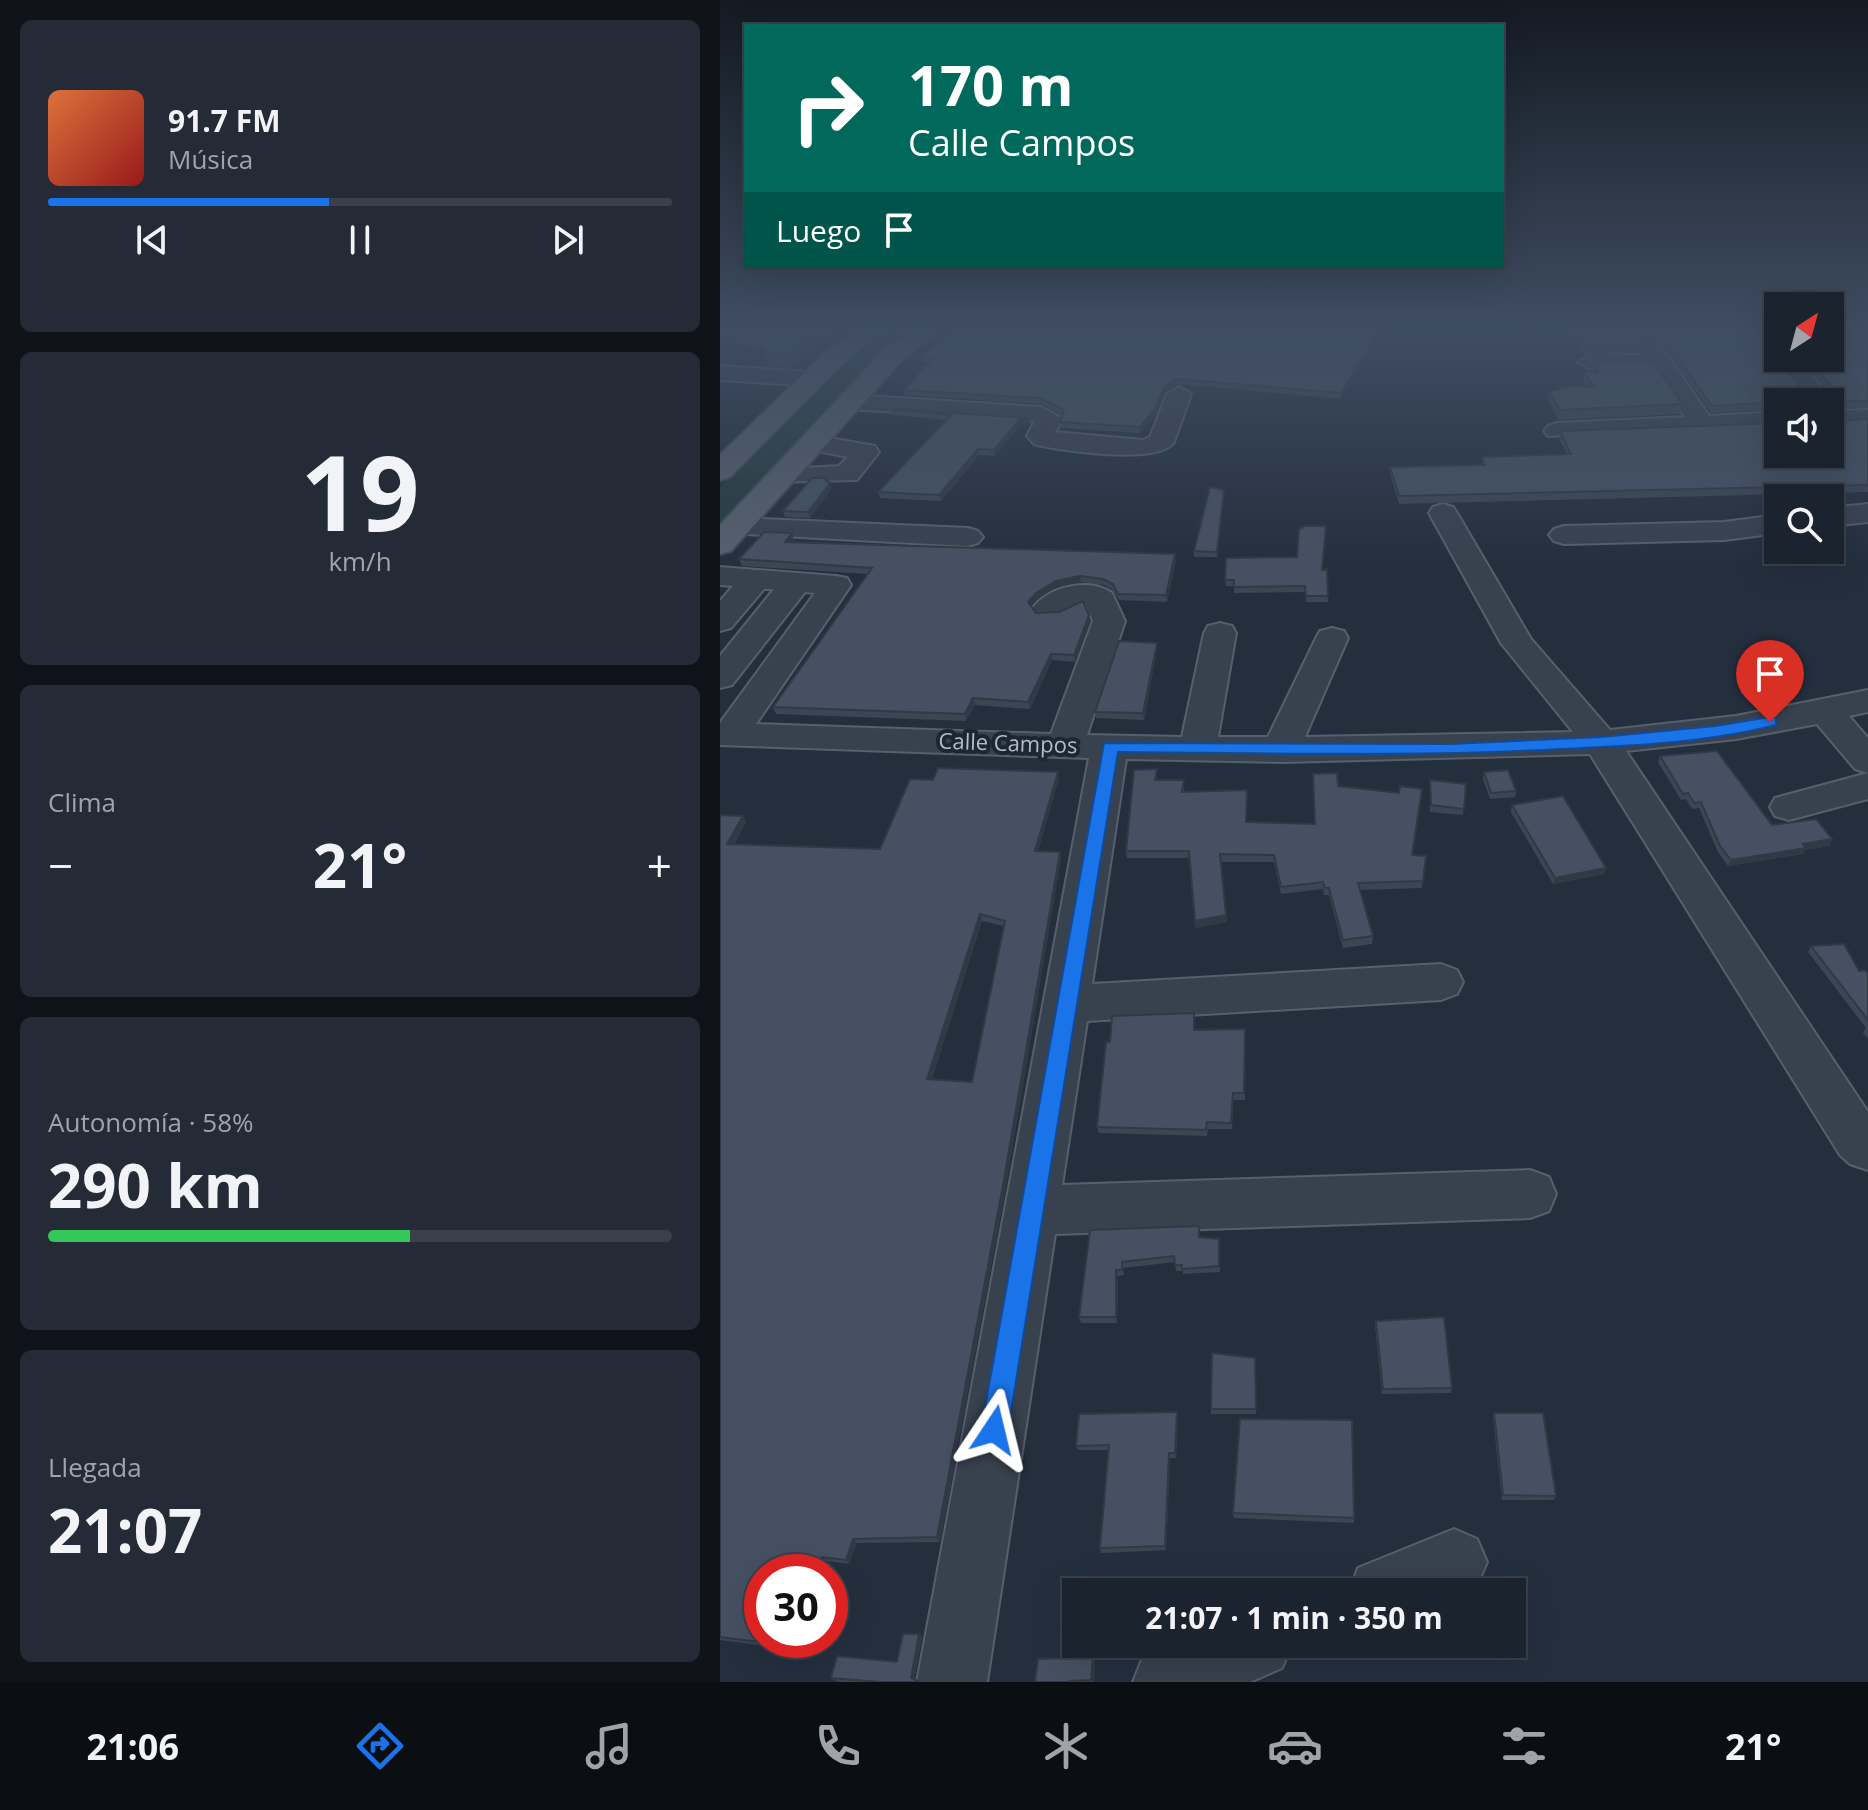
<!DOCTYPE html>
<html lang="es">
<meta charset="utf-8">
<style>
body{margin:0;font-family:"Open Sans",sans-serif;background:#242b36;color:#f1f3f6;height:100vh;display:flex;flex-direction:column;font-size:30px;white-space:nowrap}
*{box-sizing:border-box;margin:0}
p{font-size:26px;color:#a0a4aa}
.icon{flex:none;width:44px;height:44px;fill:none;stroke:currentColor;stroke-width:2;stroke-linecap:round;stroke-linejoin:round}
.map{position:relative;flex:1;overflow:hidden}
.details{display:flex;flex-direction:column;gap:20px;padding:20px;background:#0f1319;width:720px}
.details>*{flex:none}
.banner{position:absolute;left:24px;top:24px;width:760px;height:244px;border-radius:0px;box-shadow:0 8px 32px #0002,0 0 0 2px #39404a;background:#00695c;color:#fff;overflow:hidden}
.needle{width:52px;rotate:36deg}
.controls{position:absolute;left:1044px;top:292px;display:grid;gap:16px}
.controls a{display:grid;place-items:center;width:80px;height:80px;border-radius:0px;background:#1b232e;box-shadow:0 8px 32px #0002,0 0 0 2px #39404a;font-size:40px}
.speed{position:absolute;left:24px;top:1554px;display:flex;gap:16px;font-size:40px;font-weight:700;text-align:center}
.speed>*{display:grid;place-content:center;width:104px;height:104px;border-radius:50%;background:#1b232e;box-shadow:0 8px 32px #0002,0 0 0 2px #39404a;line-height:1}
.speed .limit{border:12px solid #d22;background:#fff;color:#111}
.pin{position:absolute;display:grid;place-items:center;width:68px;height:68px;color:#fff;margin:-82px -34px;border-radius:50% 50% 50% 0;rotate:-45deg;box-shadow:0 0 8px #0007}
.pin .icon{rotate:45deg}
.me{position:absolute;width:88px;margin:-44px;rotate:10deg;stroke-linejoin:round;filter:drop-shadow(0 0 6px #0008)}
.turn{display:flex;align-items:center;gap:28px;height:168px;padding:0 32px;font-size:36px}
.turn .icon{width:104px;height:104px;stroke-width:2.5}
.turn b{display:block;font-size:56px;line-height:68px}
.then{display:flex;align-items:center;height:76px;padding:0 32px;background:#0003;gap:16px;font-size:30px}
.big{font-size:60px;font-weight:700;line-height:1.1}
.details .widget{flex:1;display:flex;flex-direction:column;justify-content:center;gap:12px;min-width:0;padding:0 28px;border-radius:12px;background:#242b36}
.details .dial{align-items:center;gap:0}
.dial b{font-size:104px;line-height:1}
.song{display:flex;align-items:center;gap:24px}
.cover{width:96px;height:96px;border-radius:12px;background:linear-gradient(135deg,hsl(20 70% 55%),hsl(0 70% 35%))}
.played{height:8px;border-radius:4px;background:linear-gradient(90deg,#1a73e8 45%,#39404a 45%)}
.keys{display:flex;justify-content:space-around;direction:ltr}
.heat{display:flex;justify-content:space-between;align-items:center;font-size:44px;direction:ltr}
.charge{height:12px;border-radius:6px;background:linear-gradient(90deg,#34c759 58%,#39404a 0)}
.trip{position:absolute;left:342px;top:1578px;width:464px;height:80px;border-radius:0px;background:#1b232e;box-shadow:0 8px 32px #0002,0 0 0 2px #39404a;font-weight:700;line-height:80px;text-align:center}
.tabs{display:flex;height:128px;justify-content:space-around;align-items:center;background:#0b0e12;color:#a0a4aa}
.tabs .icon{width:56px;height:56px}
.tabs .current{color:#1a73e8}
.tabs b{font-size:36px;color:#f1f3f6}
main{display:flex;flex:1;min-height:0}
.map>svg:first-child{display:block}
.green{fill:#263c3f}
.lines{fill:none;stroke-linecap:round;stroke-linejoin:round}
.minor-casing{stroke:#565f6c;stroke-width:4}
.major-casing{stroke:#414a57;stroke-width:4}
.minor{fill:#38414e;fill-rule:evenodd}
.major{fill:#56606e;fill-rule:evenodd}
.wall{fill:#3b4654;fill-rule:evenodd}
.shaded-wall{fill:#303945}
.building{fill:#455162;stroke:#303945;stroke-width:2;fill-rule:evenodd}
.route{fill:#1a73e8;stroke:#114b97;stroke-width:2}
.labels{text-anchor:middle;stroke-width:8;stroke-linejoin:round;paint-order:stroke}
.street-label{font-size:22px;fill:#b4bcc9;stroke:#1d2633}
</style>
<main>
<section class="details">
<div class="widget">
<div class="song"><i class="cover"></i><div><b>91.7 FM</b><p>Música</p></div></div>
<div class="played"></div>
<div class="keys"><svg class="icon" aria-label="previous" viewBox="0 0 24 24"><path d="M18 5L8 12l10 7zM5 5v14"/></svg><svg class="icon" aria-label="pause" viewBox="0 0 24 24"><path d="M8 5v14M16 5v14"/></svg><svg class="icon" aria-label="next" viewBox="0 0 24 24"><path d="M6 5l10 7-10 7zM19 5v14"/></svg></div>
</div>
<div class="widget dial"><b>19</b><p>km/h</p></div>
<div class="widget"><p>Clima</p>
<div class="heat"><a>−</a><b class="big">21°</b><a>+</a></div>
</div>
<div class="widget"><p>Autonomía · 58%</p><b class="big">290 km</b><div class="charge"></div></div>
<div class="widget"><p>Llegada</p><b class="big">21:07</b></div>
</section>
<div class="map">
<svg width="1148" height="1682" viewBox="0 0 1148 1682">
<rect width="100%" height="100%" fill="#242f3e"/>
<!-- green -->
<polygon class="green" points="162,330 191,330 161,355 0,522 0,488 19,465"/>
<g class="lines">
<!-- minor casing -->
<g class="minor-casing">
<g id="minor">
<polygon points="908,330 930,330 989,416 1058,412 1058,428 828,436 824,431 828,426 837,423 965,417 933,369 870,369 858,362 870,355 924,355"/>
<polygon points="1030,330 1053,330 1058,336 1058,358 1077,358 1113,402 1110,407 1110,402 1088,402 1055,356"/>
<polygon points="0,366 93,372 105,379 93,386 0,380"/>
<path d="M 459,387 L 471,394 L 454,442 C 438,465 340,451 314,444 L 307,436 L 315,421 L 130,409 L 118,402 L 130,395 L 321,407 L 343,419 L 335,432 L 423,440 L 430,437 L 447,394 Z"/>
<polygon points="1148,410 1148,424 1110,427 1110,411"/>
<polygon points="92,435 155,446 159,452 137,480 51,482 47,476 51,470 119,466 128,457 83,448 79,443"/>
<path d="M 723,504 L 733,507 L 737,513 L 811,639 L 890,730 L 1016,716 L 1148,690 L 1148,712 L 1129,716 L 1148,738 L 1148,773 L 1135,769 L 1097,724 L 1016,739 L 906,751 L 1148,1112 L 1148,1170 L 1130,1164 L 1120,1155 L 870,754 L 563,762 L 406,759 L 372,984 L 721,964 L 737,970 L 743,982 L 737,994 L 721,1000 L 367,1021 L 342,1185 L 810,1170 L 829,1177 L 836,1194 L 829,1211 L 810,1218 L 335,1234 L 267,1682 L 197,1682 L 369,758 L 0,745 L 0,723 L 95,593 L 85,592 L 12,685 L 0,688 L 0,656 L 54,589 L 44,589 L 11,628 L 0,631 L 0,601 L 13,586 L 0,585 L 0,567 L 116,576 L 127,578 L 131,585 L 36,724 L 331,734 L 373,621 L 365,603 L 339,616 L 317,616 L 312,609 C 328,586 369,577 392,593 L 405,621 L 367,735 L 462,737 L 484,633 L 488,626 L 500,623 L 512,626 L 516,633 L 498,737 L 548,737 L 596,638 L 600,631 L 612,628 L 624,631 L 628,638 L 585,737 L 853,732 L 781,643 L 709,513 L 713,507 Z"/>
<polygon points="1148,504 1148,522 1110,526 1110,508"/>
<polygon points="1058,515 1058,533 1004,540 844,544 834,541 829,535 834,529 844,526 1004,522"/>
<polygon points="16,518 248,528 258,531 263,537 258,543 248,546 6,533 2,527 6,521"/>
<polygon points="1148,773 1148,799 1069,820 1055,816 1050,807 1055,798"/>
<polygon points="734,1529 757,1539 767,1562 757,1585 741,1592 629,1592 638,1568"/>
<polygon points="455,1644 572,1644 562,1668 530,1682 413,1682 423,1657"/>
</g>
</g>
<!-- major casing -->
<g class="major-casing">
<g id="major">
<polygon points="137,330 164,330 123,363 10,477 0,480 0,455 105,353"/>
<polygon points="192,330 219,330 183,359 11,551 0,554 0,525 165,349"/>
</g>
</g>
<!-- minor -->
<use href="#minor" class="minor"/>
<!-- major -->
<use href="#major" class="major"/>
</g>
<!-- wall -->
<g class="wall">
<polygon points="0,330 121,330 96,347 73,368 49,366 44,351 45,348 0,342"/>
<polygon points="233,330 662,330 620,399 457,384 444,393 436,415 420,433 341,428 340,422 342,415 321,404 185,395 184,390 208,363 202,363 201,357"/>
<polygon points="852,330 912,330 920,344 919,352 864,355 851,334"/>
<polygon points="935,330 1036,330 1058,402 1058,409 991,413 935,332"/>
<polygon points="1148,330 1148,408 1113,408 1115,400 1080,358 1110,358"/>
<polygon points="877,362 962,404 960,414 838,420 828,400 829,391 838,390 838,387 866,386 863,381 864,371 873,372 874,365 877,365"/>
<polygon points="171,409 309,418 310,424 300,425 275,456 259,455 221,501 160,498 158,492 226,420 172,415"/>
<polygon points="1148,419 1148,492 679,504 670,474 670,467 762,465 762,457 847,454 839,439 840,431 1110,422"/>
<polygon points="110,483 111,489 90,518 65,517 63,511"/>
<polygon points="504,496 497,557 474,557 474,551"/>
<polygon points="72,533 74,540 72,543 456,560 447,602 399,600 393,590 384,585 361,582 337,587 317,599 311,606 316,613 370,621 355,662 332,660 310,709 255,705 246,721 56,714 53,707 148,574 22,566 19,559"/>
<polygon points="607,569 608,602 586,602 585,592 514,593 514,586 506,586 505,580"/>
<polygon points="437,643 437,649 424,720 376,718 375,712"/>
<polygon points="940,756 1052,825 1110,846 1085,850 1083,854 1008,866 998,852 979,808 972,809 966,799 961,800 938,762"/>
<polygon points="764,772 796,791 795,797 770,799 763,779"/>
<polygon points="437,776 437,780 464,787 464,792 527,822 595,824 618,786 692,855 706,856 702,888 640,890 653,936 652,944 623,948 609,895 604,895 603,889 561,894 554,862 501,862 507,922 475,928 469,858 407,858 406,851"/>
<path d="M 339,778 L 318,851 L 340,852 L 341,858 L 284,1197 L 220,1542 L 137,1543 L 129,1564 L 106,1561 L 102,1572 L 42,1572 L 42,1640 L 59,1640 L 53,1647 L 0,1640 L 0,815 L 23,816 L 26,822 L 14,845 L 160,849 L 213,780 ZM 262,921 L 284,926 L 252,1082 L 212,1079 Z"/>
<polygon points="710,780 746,784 743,815 710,812"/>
<polygon points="792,805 886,868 884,874 833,884 791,812"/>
<polygon points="1091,946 1139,971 1148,974 1148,1039 1143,1033 1146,1028 1088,952"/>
<polygon points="475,1020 475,1030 525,1029 525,1100 513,1100 512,1129 488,1129 487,1136 379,1133 377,1127 390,1042"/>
<polygon points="370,1230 499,1239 500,1272 463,1274 463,1271 456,1271 455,1262 403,1268 404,1275 398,1276 397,1323 361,1323 359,1317"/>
<polygon points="656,1321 732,1388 731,1393 662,1394 655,1326"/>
<polygon points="535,1358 536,1414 491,1414 491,1409"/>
<polygon points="774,1413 836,1496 833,1500 782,1500 773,1418"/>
<polygon points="458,1417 456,1458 450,1458 446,1550 381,1553 380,1548 388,1450 358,1450 356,1446"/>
<polygon points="513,1513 634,1518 634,1523 514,1518"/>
<polygon points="199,1634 202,1637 194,1680 200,1682 122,1682 115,1681 111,1678 177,1662"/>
<polygon points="356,1644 376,1644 374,1682 315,1682 347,1658"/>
</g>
<!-- shaded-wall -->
<g class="shaded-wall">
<polygon points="95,330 121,330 96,347 73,368 69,353"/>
<polygon points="659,330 662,330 620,399 621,393"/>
<polygon points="457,379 457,384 444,393 436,415 420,433 420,427 444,387"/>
<polygon points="309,418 310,424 300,425 275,456 274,450 299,420"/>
<polygon points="258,449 259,455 221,501 219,495"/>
<polygon points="110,483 111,489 90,518 88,512"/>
<polygon points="504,490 504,496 497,557 497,552"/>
<polygon points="72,533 74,540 67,549 65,542"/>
<polygon points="455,554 456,560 447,602 446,595"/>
<polygon points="360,576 361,582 337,587 317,599 309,609 308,602 316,593 336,581"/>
<polygon points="369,615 370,621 355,662 354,655"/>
<polygon points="437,643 437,649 424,720 423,713"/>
<polygon points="331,654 332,660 310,709 308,702"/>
<polygon points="253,698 255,705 246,721 245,714"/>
<polygon points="338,772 339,778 316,857 315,851"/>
<polygon points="23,816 26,822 10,851 7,844"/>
<polygon points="1112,839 1110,846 1085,850 1083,854 1008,866 1011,860"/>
<polygon points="340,852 341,858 284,1197 220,1542 217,1537"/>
<polygon points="886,868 884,874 833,884 835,878"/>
<polygon points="260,914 262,921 210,1085 207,1079"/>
<polygon points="506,915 507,922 475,928 475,921"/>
<polygon points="396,1270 398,1276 397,1323 396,1317"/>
<polygon points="457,1412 458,1417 456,1458 455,1453"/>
<polygon points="449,1453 450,1458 446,1550 445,1546"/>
<polygon points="133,1539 137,1543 129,1564 126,1560"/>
<polygon points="102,1557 106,1561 102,1572 96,1572"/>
<polygon points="199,1634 202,1637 194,1681 191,1678"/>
<polygon points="51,1640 59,1640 53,1647 48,1643"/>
<polygon points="374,1644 376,1644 374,1682 373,1682 371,1680"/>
</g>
<!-- building -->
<g class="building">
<polygon points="11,330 95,330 69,353 44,351 46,335"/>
<polygon points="233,330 659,330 621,393 457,379 444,387 435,409 420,427 340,422 344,410 320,398 184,390 212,358 201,357"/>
<polygon points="855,330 912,330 920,344 866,346"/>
<polygon points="939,330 1036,330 1088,397 1109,398 1109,402 1058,402 992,406"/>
<polygon points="1110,330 1148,330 1148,401 1115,401 1118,393 1087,358 1110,358"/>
<polygon points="877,362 933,362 962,404 840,410 829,391 840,389 838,387 873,386 864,371 878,372 874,365 879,365"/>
<polygon points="171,409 309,418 299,420 274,450 258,449 219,495 158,492 231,415"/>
<polygon points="1110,415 1110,422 1148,419 1148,485 679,496 670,467 765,465 762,457 851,454 840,431 1058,423 1058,454 1110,454"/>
<polygon points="92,478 103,478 110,483 88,512 63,511"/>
<polygon points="490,487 504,490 497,552 474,551"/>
<polygon points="585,526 606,526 602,570 607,569 608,596 586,596 585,586 514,587 514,580 505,580 506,558 577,557 579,529"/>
<polygon points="44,532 72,533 65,542 455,554 446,595 398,594 393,584 383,579 360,576 336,581 316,593 308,602 316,613 339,612 363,601 369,615 354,655 331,654 308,702 253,698 245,714 53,707 152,568 19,559"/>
<polygon points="399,641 437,643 423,713 375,712"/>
<polygon points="997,751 1052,825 1096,819 1112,839 1083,844 1086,848 1011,860 1000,846 981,802 974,803 968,793 963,794 940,756"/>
<path d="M 218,768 L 338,772 L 315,851 L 340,852 L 282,1191 L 217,1537 L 133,1539 L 126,1560 L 102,1557 L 96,1572 L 42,1572 L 42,1640 L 51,1640 L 48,1643 L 0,1637 L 0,815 L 23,816 L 7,844 L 160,849 L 190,779 L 213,780 ZM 260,914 L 285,921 L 252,1082 L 207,1079 Z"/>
<polygon points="437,769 435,780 464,780 462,792 527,790 526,822 595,824 593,774 617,773 618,786 679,793 680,786 702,789 692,855 706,856 703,881 638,883 653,936 623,940 609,888 605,888 603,882 561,887 554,855 500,854 506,915 475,921 469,851 406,851 414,770"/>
<polygon points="788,770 796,791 771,793 764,772"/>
<polygon points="710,780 746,784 744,809 711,805"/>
<polygon points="843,796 886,868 835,878 792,805"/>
<polygon points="1124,944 1139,971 1145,970 1148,974 1148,1020 1091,946"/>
<polygon points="474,1013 474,1030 525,1029 524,1093 513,1093 511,1123 487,1122 486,1130 377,1127 386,1042 390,1042 392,1016"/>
<polygon points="479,1226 479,1237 499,1239 499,1266 462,1269 462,1265 455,1265 454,1256 402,1262 402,1270 396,1270 396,1317 359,1317 370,1230"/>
<polygon points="724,1317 732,1388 663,1389 656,1321"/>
<polygon points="492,1353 535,1358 536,1409 491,1409"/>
<polygon points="457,1412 455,1453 449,1453 445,1546 380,1548 389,1445 356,1446 359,1414"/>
<polygon points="774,1413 823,1413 836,1496 783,1495"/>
<polygon points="520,1419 632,1420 634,1518 513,1513"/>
<polygon points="349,1631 356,1631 356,1644 374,1644 371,1680 350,1681 350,1682 315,1682 318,1659 347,1658"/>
<polygon points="183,1634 199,1634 191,1678 200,1682 159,1682 111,1678 117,1656 177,1662"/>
</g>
<!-- sky -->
<linearGradient id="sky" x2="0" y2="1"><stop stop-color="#141a22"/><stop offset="0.58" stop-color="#3f4d63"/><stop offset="1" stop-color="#3f4d63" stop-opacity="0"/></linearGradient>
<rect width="1148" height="565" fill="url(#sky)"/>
<!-- route -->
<path class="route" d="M 1050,717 L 1056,718 L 1056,725 C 986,743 911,746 840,749 C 692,757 545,753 398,752 L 288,1430 L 284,1440 L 274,1444 L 265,1440 L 261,1430 L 384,743 L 731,744 L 881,737 L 995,726 Z"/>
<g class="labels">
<!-- street labels -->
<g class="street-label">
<text transform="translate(288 743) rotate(2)" y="8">Calle Campos</text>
</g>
</g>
</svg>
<div class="controls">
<a><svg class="needle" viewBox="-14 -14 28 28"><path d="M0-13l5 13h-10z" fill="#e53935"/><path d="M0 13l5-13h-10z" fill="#a0a4aa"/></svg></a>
<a><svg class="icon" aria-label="sound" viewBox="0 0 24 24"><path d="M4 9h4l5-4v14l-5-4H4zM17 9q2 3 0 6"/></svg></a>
<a><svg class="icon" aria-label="search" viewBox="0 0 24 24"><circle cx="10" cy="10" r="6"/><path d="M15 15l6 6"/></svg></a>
</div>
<div class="speed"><div class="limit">30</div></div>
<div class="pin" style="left:1050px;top:722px;background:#d93025"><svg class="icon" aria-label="arrive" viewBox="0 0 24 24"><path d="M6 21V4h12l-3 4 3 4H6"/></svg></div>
<svg class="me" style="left:274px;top:1430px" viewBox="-20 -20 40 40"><path d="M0-17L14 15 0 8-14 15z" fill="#1a73e8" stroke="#fff" stroke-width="4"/></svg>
<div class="trip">21:07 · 1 min · 350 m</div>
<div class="banner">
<div class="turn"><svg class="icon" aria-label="right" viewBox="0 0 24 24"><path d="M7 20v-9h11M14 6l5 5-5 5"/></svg><div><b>170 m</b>Calle Campos</div></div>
<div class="then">Luego<svg class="icon" aria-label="arrive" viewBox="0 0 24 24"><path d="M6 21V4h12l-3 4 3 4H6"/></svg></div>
</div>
</div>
</main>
<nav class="tabs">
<b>21:06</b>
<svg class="icon current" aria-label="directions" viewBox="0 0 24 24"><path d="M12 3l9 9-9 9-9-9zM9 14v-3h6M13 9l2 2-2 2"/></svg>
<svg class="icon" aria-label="music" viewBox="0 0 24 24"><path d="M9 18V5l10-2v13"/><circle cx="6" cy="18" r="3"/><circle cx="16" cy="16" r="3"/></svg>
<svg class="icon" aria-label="phone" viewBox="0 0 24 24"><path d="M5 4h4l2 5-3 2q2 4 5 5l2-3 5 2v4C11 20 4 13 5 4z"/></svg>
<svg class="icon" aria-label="climate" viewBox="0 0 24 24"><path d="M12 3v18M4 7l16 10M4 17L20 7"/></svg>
<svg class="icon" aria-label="car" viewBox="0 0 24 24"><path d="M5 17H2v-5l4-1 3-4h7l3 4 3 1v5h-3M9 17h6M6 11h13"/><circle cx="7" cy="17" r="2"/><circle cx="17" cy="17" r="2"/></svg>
<svg class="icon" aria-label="filters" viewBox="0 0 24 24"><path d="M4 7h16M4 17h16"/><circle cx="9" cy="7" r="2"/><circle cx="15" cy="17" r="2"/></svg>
<b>21°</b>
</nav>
